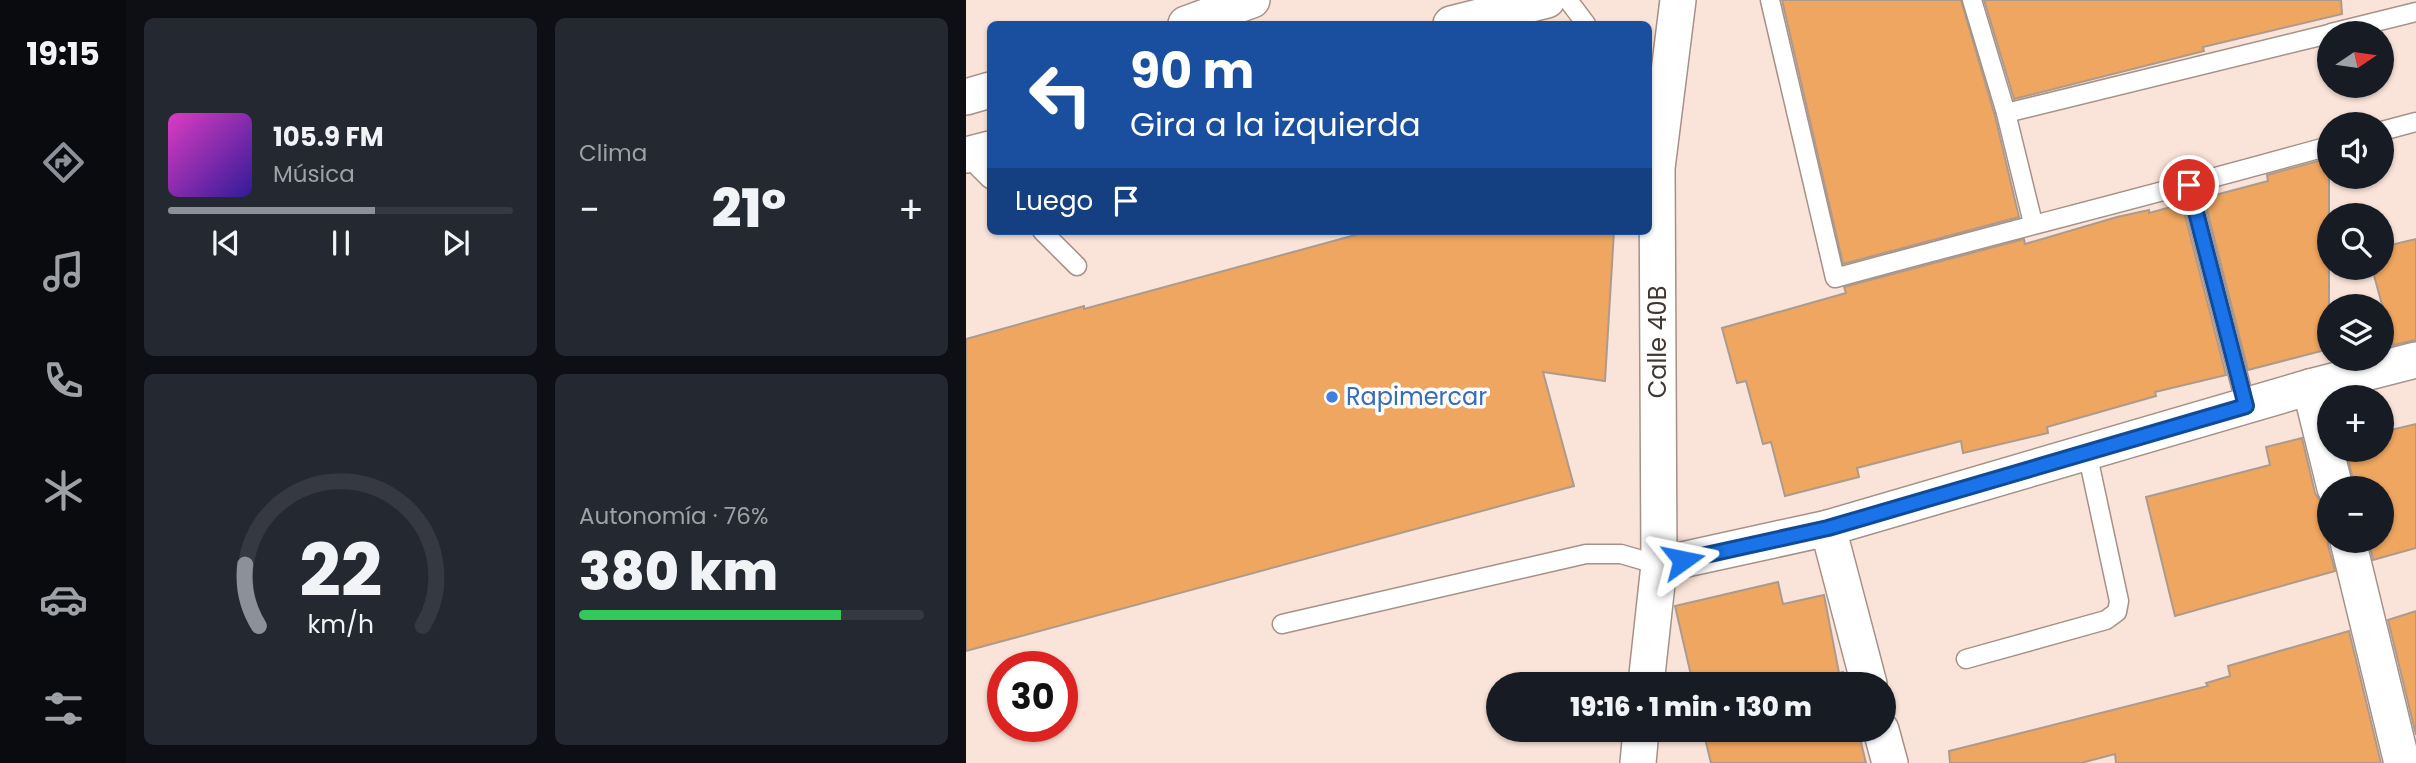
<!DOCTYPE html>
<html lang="es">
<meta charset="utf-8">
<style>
body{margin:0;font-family:Poppins,sans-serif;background:#242831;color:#f1f3f6;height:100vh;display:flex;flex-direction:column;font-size:26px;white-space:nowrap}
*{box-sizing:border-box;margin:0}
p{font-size:23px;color:#9ea1a6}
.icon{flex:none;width:38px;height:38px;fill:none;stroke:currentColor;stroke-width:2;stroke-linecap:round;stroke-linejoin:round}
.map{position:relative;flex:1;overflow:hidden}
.panel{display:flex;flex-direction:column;gap:18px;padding:18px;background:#0d0f14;width:840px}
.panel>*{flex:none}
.hud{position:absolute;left:21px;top:21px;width:665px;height:214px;border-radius:10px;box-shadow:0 2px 5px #0004;background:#1a4fa0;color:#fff;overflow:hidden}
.needle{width:46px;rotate:77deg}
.controls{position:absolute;left:1351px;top:21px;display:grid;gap:14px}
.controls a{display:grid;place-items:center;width:77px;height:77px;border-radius:50%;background:#171b24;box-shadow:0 2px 5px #0004;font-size:35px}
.speed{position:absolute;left:21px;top:651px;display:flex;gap:14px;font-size:35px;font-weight:700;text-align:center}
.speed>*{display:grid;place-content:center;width:91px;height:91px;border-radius:50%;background:#171b24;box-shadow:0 2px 5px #0004;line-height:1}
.speed .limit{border:10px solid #d22;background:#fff;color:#111}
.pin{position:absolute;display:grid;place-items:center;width:60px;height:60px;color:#fff;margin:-30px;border:4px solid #fff;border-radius:50%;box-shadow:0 2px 7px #0007}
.me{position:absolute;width:77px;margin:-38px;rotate:78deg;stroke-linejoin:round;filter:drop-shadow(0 0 5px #0008)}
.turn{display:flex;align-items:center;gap:24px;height:147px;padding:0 28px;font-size:32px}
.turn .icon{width:91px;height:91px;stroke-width:2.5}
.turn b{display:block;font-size:49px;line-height:60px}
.then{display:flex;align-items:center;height:66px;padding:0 28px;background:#0003;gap:14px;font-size:26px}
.big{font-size:52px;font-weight:800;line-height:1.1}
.panel .widget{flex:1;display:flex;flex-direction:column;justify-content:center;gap:10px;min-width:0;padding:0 24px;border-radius:10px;background:#242831}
.panel .dial{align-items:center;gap:0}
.dial svg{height:182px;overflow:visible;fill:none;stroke:#363941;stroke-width:7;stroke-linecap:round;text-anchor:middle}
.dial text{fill:#f1f3f6;stroke:none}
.song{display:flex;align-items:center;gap:21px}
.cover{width:84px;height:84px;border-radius:10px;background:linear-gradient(135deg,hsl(310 70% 55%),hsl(250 70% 35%))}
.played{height:7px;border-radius:4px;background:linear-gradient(90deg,#8c9099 60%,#363941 60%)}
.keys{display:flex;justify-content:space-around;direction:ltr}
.heat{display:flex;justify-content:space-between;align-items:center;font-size:38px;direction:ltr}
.charge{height:10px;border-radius:5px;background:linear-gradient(90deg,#34c759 76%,#363941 0)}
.panel .tiles{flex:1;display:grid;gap:18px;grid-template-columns:repeat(2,1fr)}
.trip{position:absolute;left:520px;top:672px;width:410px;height:70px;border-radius:35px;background:#171b24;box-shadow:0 2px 5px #0004;font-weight:800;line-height:70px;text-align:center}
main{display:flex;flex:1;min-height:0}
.tabs{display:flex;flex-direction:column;width:126px;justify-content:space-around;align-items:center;background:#090b0e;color:#9ea1a6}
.tabs .icon{width:49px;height:49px}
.tabs .selected{color:#8c9099}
.tabs b{font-size:32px;color:#f1f3f6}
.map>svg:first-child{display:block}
.building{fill:#eea660;stroke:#ac9b8d;stroke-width:2}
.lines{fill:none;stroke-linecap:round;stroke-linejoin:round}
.service-casing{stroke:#a59187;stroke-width:21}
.minor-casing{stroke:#a59187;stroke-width:38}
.service{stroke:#fff;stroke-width:18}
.minor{stroke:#fff;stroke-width:35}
.route-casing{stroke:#114b97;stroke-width:18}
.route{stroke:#1a73e8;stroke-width:12}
.shop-dot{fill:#3f7fe0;stroke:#fff;stroke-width:2.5}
.labels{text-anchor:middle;stroke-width:7;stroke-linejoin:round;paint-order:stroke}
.street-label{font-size:24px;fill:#3f3632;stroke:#fff}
.shop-label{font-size:24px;fill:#366cbe;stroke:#fff;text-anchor:start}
</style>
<main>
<nav class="tabs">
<b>19:15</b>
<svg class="icon selected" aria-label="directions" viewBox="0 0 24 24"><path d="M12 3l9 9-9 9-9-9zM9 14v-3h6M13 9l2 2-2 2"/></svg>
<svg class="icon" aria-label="music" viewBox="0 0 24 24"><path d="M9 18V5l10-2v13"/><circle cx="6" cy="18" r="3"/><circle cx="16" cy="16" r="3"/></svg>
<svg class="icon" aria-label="phone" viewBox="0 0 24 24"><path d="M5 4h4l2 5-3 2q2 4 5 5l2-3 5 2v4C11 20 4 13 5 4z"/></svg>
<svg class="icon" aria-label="climate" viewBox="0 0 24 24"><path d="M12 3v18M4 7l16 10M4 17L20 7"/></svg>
<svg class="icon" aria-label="car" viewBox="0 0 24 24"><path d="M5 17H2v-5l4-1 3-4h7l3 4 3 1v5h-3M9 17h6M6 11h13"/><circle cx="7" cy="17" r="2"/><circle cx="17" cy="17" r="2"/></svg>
<svg class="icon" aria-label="filters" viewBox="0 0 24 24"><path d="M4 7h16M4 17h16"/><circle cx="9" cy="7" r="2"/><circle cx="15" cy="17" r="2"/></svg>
</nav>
<section class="panel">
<div class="tiles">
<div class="widget">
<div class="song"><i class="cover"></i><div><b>105.9 FM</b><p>Música</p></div></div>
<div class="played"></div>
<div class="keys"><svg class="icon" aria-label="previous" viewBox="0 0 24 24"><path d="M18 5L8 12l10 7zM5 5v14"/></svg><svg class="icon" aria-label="pause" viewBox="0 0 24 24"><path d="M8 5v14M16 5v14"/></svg><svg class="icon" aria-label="next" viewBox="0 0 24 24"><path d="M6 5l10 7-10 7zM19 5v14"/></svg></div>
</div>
<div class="widget"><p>Clima</p>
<div class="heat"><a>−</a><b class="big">21°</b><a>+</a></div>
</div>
<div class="widget dial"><svg viewBox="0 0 100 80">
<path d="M14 69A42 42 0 1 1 86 69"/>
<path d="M14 69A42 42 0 0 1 8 42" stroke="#8c9099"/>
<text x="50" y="56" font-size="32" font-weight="700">22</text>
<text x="50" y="72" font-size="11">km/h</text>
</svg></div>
<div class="widget"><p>Autonomía · 76%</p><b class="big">380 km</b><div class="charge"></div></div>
</div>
</section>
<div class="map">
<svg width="1450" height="763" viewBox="0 0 1450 763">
<rect width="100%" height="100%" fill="#fae4d9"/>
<!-- building -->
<g class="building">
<polygon points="816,0 995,0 1029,116 1053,217 877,264"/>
<polygon points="1018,0 1375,0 1376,14 1237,47 1238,51 1048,99"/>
<polygon points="1363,158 1363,349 1282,370 1238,198 1302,181 1301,175"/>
<polygon points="1216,204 1260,375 1189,392 1190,396 1081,427 1082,433 997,453 995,441 891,468 893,477 819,496 805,442 797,444 780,381 771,383 756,328 880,293 878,287 934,272 1058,239 1059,244 1151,217 1183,210 1183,213"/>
<polygon points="404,231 648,231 639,381 577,372 608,486 0,651 0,339 118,306 118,309"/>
<polygon points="1450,239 1450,340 1427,345 1406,268 1416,268 1416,247"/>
<polygon points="1450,424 1450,548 1407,560 1403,541 1416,541 1416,488 1389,488 1380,450 1416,450 1416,432"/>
<polygon points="1336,438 1349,493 1354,501 1363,507 1362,545 1369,571 1209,616 1180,497 1304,465 1300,447"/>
<polygon points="812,582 817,604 858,595 873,673 877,672 880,684 727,684 709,606"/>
<polygon points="1450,611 1450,735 1422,620"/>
<polygon points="1383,631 1415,763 1150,763 1149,754 1115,763 984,763 983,751 1242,686 1240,683 1264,676 1262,666"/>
<polygon points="737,730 892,730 900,763 745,763"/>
</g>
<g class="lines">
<!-- service casing -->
<g class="service-casing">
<g id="service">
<polyline points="602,0 620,24"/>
<path d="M 804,0 L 869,278 C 1033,233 1199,192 1363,146"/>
<polyline points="1006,0 1040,113 1067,223"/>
<polyline points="1365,33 1450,12"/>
<polyline points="1040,113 1363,34"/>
<polyline points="1416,131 1450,122"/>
<polyline points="0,155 24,179"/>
<polyline points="1223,185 1280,406"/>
<polyline points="76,231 111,266"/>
<polyline points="316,624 620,554 655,554 693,565"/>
<polyline points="1000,659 1140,620 1151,612 1153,601 1121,452"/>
</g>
</g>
<!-- minor casing -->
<g class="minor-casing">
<g id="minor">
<polyline points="220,24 286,0"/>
<polyline points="485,24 581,0"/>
<polyline points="0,97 24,90"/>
<polyline points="0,155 24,149"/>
<polyline points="1344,387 1369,488"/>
<polyline points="862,528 903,684"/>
<polyline points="1382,541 1436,763"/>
<polyline points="693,565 862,528 1344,387 1450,360"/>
<polyline points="680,684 693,565 691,168 712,0"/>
<polyline points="915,730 924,763"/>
<polyline points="672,763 675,730"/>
</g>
</g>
<!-- service -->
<use href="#service" class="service"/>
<!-- minor -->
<use href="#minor" class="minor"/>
</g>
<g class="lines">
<!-- route casing -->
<g class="route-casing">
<polyline id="route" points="717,560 862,528 1280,406 1223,185"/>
</g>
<!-- route -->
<use href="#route" class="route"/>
</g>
<!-- markers -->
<circle class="shop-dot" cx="366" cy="397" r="7"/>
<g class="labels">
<!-- street labels -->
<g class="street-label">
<text transform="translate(692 342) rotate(-90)" y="8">Calle 40B</text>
</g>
<!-- shop labels -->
<g class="shop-label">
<text x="380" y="405">Rapimercar</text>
</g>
</g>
</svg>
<div class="controls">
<a><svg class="needle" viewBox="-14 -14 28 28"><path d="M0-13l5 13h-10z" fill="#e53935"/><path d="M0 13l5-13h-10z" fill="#9ea1a6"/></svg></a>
<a><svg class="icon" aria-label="sound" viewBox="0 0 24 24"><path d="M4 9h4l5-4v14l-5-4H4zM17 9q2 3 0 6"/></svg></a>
<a><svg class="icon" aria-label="search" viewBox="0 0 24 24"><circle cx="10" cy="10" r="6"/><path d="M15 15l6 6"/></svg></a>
<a><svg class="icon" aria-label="layers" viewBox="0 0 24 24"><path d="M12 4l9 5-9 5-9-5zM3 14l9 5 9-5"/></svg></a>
<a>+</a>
<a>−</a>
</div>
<div class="speed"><div class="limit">30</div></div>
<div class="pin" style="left:1223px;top:185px;background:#d93025"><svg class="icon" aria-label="arrive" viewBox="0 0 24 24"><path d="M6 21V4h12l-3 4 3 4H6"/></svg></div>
<svg class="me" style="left:717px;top:560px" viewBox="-20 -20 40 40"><path d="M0-17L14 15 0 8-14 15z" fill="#1a73e8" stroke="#fff" stroke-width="4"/></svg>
<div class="trip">19:16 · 1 min · 130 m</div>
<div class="hud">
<div class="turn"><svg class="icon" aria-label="left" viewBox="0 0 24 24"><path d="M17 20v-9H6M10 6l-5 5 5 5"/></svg><div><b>90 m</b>Gira a la izquierda</div></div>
<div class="then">Luego<svg class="icon" aria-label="arrive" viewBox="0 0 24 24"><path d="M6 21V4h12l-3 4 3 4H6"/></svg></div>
</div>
</div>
</main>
